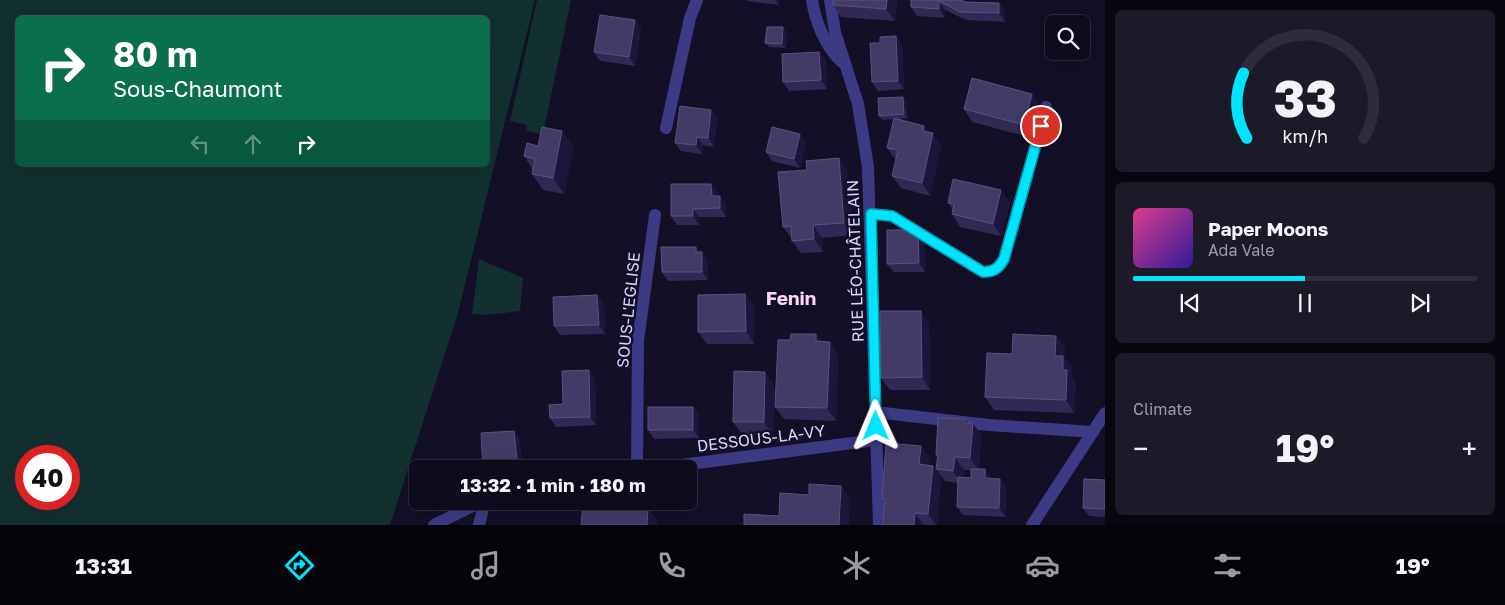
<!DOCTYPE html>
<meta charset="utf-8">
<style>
body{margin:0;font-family:"Golos Text",sans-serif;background:#1c1929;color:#f1f3f6;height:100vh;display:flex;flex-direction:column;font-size:19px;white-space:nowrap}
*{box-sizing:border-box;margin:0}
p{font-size:16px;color:#9b9ba3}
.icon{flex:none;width:28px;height:28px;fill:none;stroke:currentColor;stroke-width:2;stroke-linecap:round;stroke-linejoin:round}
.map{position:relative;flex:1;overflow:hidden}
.side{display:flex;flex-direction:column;gap:10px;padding:10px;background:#08060f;width:400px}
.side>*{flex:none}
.banner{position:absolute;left:15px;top:15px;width:475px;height:152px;border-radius:8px;box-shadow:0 5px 20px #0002,0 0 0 1px #2e2b3b;background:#0b6e4f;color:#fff;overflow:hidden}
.fabs{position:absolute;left:1045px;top:15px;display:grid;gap:10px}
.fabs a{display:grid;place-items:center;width:45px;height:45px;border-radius:8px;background:#0e0b1c;box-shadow:0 5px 20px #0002,0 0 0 1px #2e2b3b;font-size:25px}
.speed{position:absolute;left:15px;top:445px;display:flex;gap:10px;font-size:25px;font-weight:700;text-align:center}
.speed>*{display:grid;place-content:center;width:65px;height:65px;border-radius:50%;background:#0e0b1c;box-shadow:0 5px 20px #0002,0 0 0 1px #2e2b3b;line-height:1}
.speed .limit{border:8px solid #d22;background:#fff;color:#111}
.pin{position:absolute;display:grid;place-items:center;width:42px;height:42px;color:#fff;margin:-21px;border:2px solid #fff;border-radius:50%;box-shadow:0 1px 5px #0007}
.me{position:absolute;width:55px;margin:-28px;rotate:359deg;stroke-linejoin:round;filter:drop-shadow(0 0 4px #0008)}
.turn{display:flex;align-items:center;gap:18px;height:105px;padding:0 15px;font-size:22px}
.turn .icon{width:65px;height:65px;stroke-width:2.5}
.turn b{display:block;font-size:35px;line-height:42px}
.lanes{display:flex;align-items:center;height:48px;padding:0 15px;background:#0003;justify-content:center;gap:25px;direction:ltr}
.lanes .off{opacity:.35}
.big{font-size:38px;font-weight:700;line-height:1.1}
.side .tile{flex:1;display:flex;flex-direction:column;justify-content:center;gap:8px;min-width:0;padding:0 18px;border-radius:8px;background:#1c1929}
.side .dial{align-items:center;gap:0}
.dial svg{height:130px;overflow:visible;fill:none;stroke:#2e2b3b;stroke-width:7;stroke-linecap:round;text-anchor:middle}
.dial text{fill:#f1f3f6;stroke:none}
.song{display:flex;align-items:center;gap:15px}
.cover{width:60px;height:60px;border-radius:8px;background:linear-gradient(135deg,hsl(330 70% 55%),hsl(250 70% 35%))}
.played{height:5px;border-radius:2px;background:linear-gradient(90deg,#00e5ff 50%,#2e2b3b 50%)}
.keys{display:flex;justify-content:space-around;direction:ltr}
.heat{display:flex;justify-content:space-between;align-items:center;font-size:28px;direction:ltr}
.trip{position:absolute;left:409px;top:460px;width:288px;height:50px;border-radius:8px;background:#0e0b1c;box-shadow:0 5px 20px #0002,0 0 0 1px #2e2b3b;font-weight:700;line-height:50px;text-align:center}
.menu{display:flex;height:80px;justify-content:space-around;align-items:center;background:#06040b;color:#9b9ba3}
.menu .icon{width:35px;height:35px}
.menu .active{color:#00e5ff}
.menu b{font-size:22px;color:#f1f3f6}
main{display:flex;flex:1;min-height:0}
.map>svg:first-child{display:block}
.green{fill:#12302f;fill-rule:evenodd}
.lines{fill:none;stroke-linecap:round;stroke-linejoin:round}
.minor{stroke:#3d3a85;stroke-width:12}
.wall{fill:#312854;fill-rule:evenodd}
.shaded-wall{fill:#1d163a}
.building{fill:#433a66;stroke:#5a527e}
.route-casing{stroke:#0095a6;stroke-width:12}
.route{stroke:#00e5ff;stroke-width:9}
.labels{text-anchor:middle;stroke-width:5;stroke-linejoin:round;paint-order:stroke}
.street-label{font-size:16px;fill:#d9d4ff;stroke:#130f26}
.quarter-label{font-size:19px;font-weight:bold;fill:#ffd6f0;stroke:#130f26}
</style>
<main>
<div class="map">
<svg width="1105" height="525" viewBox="0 0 1105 525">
<rect width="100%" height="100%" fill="#130f26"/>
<!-- green -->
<g class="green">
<path d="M 0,0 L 535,0 L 458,313 L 390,525 L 0,525 ZM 18,18 L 488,18 L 488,165 L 18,165 ZM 26,456 L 69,456 L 69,499 L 26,499 Z"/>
<polygon points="537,0 571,0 543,134 526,131 527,125 510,121"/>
<polygon points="479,259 523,278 520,311 487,315 472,314"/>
</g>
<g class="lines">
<!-- minor -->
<g class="minor">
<path d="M 812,0 C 815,21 826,48 842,62"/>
<polyline points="830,0 835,32 858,104 868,167 879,525"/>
<polyline points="666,128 690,18 697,0"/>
<path d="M 871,214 L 892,216 L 983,272 C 994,272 999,268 1004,259 L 1046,107"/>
<polyline points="875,412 989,425 1093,432"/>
<polyline points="637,469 638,341 655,215"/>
<polyline points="650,469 876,440"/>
<polyline points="434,525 483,501"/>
<polyline points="479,525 485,501"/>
<polyline points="1032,525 1105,413"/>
</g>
</g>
<!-- wall -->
<g class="wall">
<polygon points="746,0 779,0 779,5 747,1"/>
<polygon points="833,0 897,0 895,21 841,17 833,5"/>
<polygon points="911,0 999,3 1005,12 1005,22 966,20 945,10 945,18 917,16 911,7"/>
<polygon points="635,20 641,29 635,66 600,61 594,52"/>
<polygon points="787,32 786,48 769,47 765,43"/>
<polygon points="896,36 902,45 904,89 878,91 872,82 880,43"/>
<polygon points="819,52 826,61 827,89 789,91 783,82"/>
<polygon points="1032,94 1041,107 1032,138 972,122 964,109"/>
<polygon points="906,101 908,118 897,119 924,126 928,132 941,145 930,196 901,188 892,176 896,160 887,148 894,119 882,120 879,116"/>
<polygon points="717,118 714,147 703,145 702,154 681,151 675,143"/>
<polygon points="562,131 573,147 564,194 543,190 532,174 533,170 524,156 538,146"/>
<polygon points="806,143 800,168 772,161 766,152"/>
<polygon points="847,170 853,235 822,238 823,252 801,253 792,241 792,239 783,227"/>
<polygon points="711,184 718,192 718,196 720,196 726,205 726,217 699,217 699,225 677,225 671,216"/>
<polygon points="1010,202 1001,236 960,227 952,214 953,210 948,203"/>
<polygon points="918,230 924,238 925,272 894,272 887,264"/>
<polygon points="696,247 700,252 702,252 708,261 708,280 668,281 662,272"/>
<polygon points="745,294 754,307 754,344 707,344 698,332"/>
<polygon points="604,304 605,334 560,335 554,326"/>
<polygon points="929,323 930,390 890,390 881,378"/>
<polygon points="816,334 821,341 830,342 838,354 836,421 784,419 775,407 790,340"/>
<polygon points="1056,336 1065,348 1064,357 1072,368 1072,377 1076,383 1074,413 994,410 985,397 1012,354"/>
<polygon points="595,379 596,425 556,427 550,418 563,404"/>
<polygon points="774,384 773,435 742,434 733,422"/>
<polygon points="693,407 699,415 699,438 654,439 648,430"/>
<path d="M 965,419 L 968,423 L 973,423 L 981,435 L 979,469 L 991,478 L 1000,479 L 1006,488 L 1005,517 L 963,515 L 957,507 L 958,483 L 945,481 L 936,469 L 937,457 L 936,455 ZM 964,470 L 971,470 L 971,478 L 963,477 Z"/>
<polygon points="930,459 929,465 933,466 941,478 937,525 883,525 885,503 882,499"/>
<polygon points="1105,480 1105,517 1089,516 1083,508"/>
</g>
<!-- shaded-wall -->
<g class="shaded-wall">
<polygon points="775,0 779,0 779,5"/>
<polygon points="887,0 897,0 895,21 886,9"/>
<polygon points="939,1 945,10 945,18 939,9"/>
<polygon points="999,3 1005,12 1005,22 999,13"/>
<polygon points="635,20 641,29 635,66 629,57"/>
<polygon points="783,27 787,32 786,48 782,44"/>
<polygon points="896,36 902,45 904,89 898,81"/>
<polygon points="819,52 826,61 827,89 821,80"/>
<polygon points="1032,94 1041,107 1032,138 1024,125"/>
<polygon points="903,97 906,101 908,118 904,114"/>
<polygon points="711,110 717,118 714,147 708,138"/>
<polygon points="924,126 932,137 933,133 941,145 930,196 922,183 923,131"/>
<polygon points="562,131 573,147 564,194 553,178"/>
<polygon points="800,134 806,143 800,168 794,159"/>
<polygon points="697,137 703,145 702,154 696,145"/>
<polygon points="839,158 847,170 853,235 844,223"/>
<polygon points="711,184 718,192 718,205 712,196"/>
<polygon points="1001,190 1010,202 1001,236 993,224"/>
<polygon points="720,196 726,205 726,217 720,208"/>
<polygon points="693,209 699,217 699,225 693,216"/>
<polygon points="813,225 822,238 823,252 814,239"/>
<polygon points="918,230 924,238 925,272 919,263"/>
<polygon points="696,247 702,255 702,252 708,261 708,280 702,272 696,252"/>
<polygon points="745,294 754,307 754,344 746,331"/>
<polygon points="597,295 604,304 605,334 599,325"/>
<polygon points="921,311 929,323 930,390 922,377"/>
<polygon points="816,334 825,347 816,341"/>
<polygon points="1056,336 1065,348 1064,357 1072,368 1072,377 1076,383 1074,413 1066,400 1063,370 1055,356"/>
<polygon points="830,342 838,354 836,421 827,408"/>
<polygon points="589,370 595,379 596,425 590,417"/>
<polygon points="765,372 774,384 773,435 764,422"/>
<polygon points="693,407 699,415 699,438 693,430"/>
<polygon points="965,419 972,429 973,423 981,435 979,470 970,458 965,423"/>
<polygon points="514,431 520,439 523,469 518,469"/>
<polygon points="921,446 930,459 928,477 919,464"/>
<polygon points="955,457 964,470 962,484 953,471"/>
<polygon points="933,466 941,478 937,525 936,525 928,514"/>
<polygon points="985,469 991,478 985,478"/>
<polygon points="1000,479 1006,488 1005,517 999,508"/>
<polygon points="841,486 850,499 849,525 839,525"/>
<polygon points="648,508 657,520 657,525 647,525"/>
<polygon points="915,513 924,525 914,525"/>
</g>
<!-- building -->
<g class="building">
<polygon points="833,0 887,0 886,9 833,5"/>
<polygon points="911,0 961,0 965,2 999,3 999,13 960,12 939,1 939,9 911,7"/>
<polygon points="600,15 635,20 629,57 594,52"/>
<polygon points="767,27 783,27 782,44 765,43"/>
<polygon points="896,36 898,81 872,82 870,43 880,43 880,37"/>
<polygon points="819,52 821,80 783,82 782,54"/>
<polygon points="972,78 1032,94 1024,125 964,109"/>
<polygon points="903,97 904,114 879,116 878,98"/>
<polygon points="680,106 711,110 708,138 697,137 696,145 675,143"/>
<polygon points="894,118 924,126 923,131 933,133 922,183 892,176 898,150 887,148"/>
<polygon points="542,127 562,131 553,178 532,174 535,159 524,156 527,143 538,146"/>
<polygon points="772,127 800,134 794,159 766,152"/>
<polygon points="839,158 844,223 813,225 814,239 792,241 791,226 783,227 778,172 807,170 806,161"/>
<polygon points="953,179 1001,190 993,224 952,214 954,204 948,203"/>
<polygon points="671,184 711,184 712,196 720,196 720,208 693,209 693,216 671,216"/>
<polygon points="887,230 918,230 919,263 887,264"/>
<polygon points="661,247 696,247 696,252 702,252 702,272 662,272"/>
<polygon points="745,294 746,331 698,332 698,295"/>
<polygon points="597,295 599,325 554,326 553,297"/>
<polygon points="880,311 921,311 922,377 881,378"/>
<polygon points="791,334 816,334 816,341 830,342 827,408 775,407 778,340 790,340"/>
<polygon points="1013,334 1056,336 1055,356 1063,356 1063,370 1067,370 1066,400 985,397 987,353 1012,354"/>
<polygon points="589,370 590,417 550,418 549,405 563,404 562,371"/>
<polygon points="734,371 765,372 764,422 733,422"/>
<rect x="648" y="407" width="45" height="23"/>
<polygon points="938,418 965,419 965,423 973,423 970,458 955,457 953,471 936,469 938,455 936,455"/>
<polygon points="514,431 518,469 483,469 481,433"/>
<polygon points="886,443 921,446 919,464 933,466 928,514 915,513 914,525 883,525 885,499 882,499"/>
<polygon points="971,469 985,469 985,478 1000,479 999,508 957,507 958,477 971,478"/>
<polygon points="1084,479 1105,480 1105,509 1083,508"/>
<polygon points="809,484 841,486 839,525 744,525 744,514 779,516 780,493 809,495"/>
<polygon points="583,503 648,508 647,525 581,525"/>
</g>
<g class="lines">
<!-- route casing -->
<g class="route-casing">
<path id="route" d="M 876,426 L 871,214 L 892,216 L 983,272 C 994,272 999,268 1004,259 L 1041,126"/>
</g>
<!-- route -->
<use href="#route" class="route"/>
</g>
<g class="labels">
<!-- street labels -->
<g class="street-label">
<text transform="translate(855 261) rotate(-92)" y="6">RUE LÉO-CHÂTELAIN</text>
<text transform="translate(628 310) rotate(-84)" y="6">SOUS-L'EGLISE</text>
<text transform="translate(761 438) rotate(-7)" y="6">DESSOUS-LA-VY</text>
</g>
<!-- quarter labels -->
<g class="quarter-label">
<text x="791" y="305">Fenin</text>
</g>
</g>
</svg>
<div class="fabs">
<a><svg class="icon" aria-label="search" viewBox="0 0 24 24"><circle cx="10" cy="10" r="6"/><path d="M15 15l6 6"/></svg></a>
</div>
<div class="speed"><div class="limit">40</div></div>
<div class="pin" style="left:1041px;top:126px;background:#d93025"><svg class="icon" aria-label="arrive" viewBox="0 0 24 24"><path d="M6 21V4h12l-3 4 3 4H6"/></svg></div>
<svg class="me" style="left:876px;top:426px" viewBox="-20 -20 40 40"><path d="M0-17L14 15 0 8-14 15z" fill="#00e5ff" stroke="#fff" stroke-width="4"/></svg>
<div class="trip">13:32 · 1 min · 180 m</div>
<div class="banner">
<div class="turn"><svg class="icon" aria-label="right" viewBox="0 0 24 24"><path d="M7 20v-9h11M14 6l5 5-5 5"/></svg><div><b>80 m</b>Sous-Chaumont</div></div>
<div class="lanes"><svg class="icon off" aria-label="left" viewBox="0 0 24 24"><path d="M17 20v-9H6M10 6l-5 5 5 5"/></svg><svg class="icon off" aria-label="ahead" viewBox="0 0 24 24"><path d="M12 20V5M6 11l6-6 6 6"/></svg><svg class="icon" aria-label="right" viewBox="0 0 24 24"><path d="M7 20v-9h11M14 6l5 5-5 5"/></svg></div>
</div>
</div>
<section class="side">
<div class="tile dial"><svg viewBox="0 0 100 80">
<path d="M14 69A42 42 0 1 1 86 69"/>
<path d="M14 69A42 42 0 0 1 12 29" stroke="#00e5ff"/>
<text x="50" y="56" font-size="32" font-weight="700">33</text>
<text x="50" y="72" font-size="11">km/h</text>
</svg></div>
<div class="tile">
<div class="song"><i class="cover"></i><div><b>Paper Moons</b><p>Ada Vale</p></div></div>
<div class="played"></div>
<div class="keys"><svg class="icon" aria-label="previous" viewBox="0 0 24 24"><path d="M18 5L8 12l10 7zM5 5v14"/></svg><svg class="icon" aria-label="pause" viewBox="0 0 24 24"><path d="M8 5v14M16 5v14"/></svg><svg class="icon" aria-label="next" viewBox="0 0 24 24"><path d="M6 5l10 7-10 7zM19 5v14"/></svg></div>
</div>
<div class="tile"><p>Climate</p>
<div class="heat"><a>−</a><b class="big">19°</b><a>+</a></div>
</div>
</section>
</main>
<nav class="menu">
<b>13:31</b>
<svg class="icon active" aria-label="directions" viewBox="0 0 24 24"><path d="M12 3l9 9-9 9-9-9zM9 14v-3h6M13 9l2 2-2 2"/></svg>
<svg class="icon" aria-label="music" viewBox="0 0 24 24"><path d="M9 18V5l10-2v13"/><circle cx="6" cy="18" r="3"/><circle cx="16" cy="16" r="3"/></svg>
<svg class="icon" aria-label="phone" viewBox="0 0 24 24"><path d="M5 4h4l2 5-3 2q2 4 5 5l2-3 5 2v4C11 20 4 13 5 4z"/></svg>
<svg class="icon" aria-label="climate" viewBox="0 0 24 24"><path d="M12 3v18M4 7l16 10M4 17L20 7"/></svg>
<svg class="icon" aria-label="car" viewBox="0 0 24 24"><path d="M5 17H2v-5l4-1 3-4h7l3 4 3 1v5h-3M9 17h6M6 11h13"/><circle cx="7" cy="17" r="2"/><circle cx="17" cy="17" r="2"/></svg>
<svg class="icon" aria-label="filters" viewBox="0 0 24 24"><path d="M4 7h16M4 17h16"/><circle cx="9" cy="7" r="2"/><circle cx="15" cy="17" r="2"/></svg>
<b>19°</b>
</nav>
